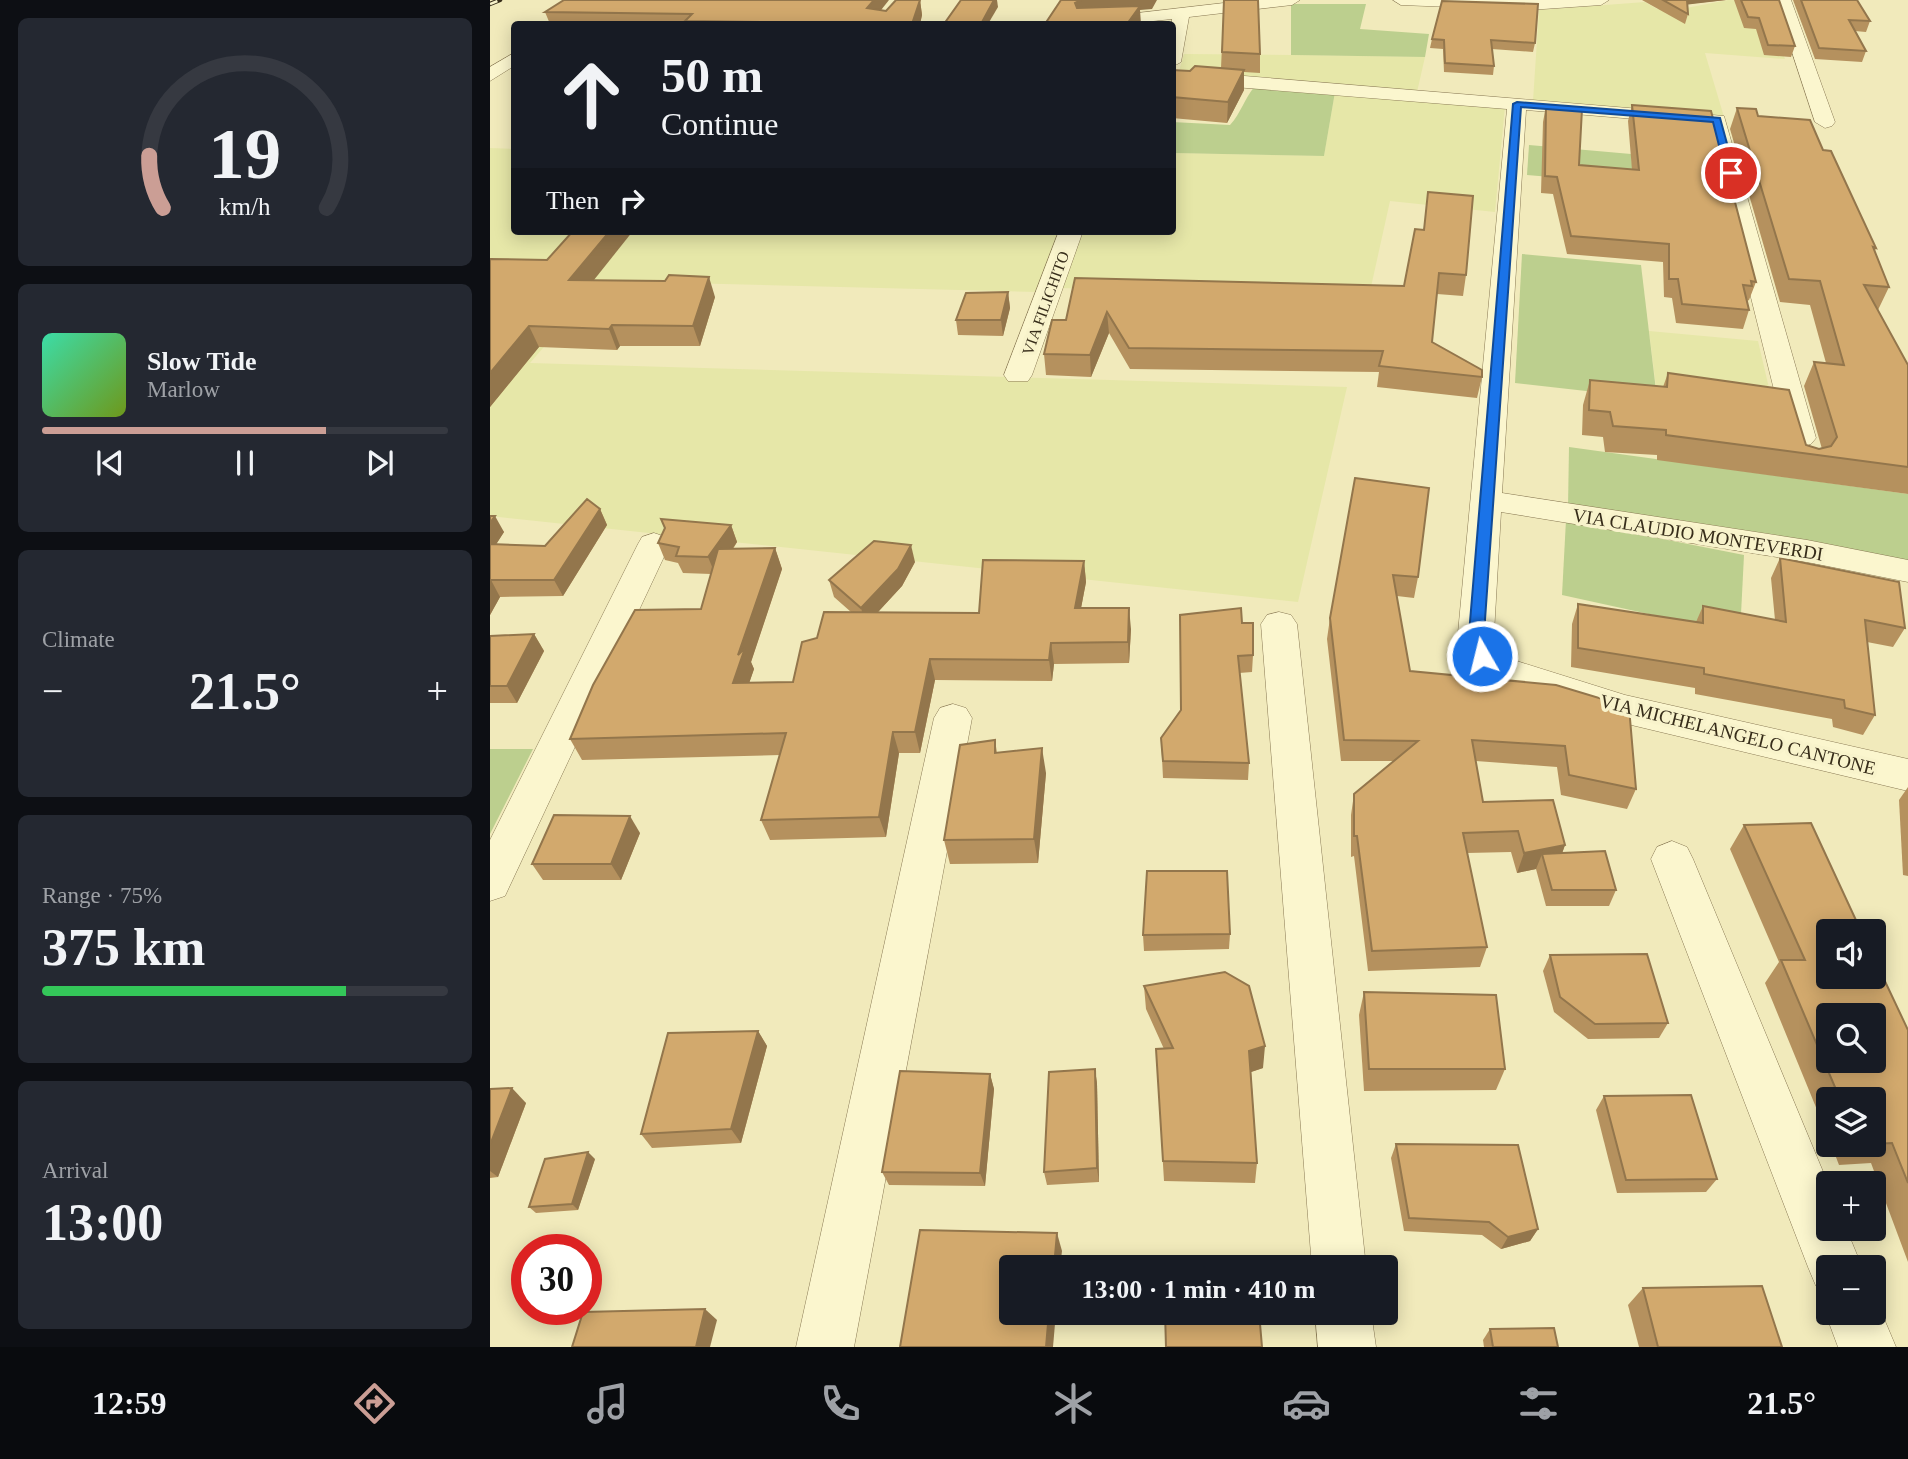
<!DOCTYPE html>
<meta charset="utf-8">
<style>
body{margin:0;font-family:Georgia,serif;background:#242831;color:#f1f3f6;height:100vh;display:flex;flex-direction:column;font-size:26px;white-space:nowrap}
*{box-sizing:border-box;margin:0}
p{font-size:23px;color:#9ea1a6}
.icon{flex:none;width:38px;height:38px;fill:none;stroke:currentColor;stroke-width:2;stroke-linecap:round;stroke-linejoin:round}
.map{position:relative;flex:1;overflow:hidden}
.panel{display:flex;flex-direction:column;gap:18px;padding:18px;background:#0d0f14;width:490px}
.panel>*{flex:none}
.top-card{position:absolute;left:21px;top:21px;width:665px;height:214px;border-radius:7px;box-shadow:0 4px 18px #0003;background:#171b24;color:#f1f3f6;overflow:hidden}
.controls{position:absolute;left:1326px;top:919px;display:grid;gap:14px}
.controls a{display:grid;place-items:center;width:70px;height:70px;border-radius:7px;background:#171b24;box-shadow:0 4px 18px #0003;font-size:35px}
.speed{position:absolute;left:21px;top:1234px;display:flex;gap:14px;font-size:35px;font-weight:700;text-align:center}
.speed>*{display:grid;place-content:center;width:91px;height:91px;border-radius:50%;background:#171b24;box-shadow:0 4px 18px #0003;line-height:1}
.speed .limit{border:10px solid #d22;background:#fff;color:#111}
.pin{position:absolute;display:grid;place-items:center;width:60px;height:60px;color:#fff;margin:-30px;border:4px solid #fff;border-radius:50%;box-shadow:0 2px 7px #0007}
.me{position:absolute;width:77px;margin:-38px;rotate:352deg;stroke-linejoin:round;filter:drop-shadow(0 0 5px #0008)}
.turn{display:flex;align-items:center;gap:24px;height:147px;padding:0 35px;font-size:32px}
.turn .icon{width:91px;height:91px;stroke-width:2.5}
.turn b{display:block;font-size:49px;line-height:60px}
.then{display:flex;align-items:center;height:66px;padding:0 35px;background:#0003;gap:14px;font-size:26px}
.big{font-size:52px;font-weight:700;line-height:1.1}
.panel .widget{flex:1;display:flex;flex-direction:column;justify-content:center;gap:10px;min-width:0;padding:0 24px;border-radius:10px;background:#242831}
.panel .dial{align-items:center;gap:0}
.dial svg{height:182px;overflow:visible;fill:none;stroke:#363941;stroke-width:7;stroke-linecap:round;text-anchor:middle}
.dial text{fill:#f1f3f6;stroke:none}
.song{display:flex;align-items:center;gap:21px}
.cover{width:84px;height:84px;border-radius:10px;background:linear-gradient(135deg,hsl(160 70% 55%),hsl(80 70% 35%))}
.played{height:7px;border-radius:4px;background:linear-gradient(90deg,#cb9e95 70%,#363941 70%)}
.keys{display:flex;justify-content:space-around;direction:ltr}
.heat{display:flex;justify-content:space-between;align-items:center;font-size:38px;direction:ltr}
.charge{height:10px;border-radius:5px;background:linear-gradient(90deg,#34c759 75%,#363941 0)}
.trip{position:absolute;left:509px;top:1255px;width:399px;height:70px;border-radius:7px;background:#171b24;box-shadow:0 4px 18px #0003;font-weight:700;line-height:70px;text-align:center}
.dock{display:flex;height:112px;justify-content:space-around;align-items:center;background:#090b0e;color:#9ea1a6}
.dock .icon{width:49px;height:49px}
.dock .current{color:#cb9e95}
.dock b{font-size:32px;color:#f1f3f6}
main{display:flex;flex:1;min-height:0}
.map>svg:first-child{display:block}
.farmland{fill:#e6e7a8}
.green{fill:#bccf8e}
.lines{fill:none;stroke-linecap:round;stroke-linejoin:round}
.minor-casing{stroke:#897954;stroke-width:1}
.minor{fill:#fbf6ce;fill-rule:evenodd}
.rail-casing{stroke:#372d1a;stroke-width:4.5}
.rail{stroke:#f8f3cb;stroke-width:2.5;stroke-dasharray:8;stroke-linecap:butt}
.wall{fill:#b5915e}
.shaded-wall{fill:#93764c}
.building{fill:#d2a96d;stroke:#93764c;stroke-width:2;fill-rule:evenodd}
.route{fill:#1a73e8;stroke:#114b97;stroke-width:2}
.labels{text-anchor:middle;stroke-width:7;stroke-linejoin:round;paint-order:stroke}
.far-street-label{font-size:16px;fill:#372d1a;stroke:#f8f3cb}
.street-label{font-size:19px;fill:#372d1a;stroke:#f8f3cb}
</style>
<main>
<section class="panel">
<div class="widget dial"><svg viewBox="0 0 100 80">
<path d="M14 69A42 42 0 1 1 86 69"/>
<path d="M14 69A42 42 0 0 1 8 46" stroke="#cb9e95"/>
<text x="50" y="56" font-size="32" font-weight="700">19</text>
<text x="50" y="72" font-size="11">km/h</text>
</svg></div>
<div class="widget">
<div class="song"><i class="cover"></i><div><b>Slow Tide</b><p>Marlow</p></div></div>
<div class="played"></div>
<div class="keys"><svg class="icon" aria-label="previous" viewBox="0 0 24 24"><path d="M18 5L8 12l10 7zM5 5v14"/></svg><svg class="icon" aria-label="pause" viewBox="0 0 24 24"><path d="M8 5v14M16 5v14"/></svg><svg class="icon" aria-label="next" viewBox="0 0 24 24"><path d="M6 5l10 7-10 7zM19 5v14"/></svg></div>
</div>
<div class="widget"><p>Climate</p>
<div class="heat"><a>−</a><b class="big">21.5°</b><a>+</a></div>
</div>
<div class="widget"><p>Range · 75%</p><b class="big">375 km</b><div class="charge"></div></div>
<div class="widget"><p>Arrival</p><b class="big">13:00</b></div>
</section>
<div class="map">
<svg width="1418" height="1347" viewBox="0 0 1418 1347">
<rect width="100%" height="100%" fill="#f1eabb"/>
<!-- farmland -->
<g class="farmland">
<polygon points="1238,0 1275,1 1295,59 1215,53 1234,117 1043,101 1049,10 1155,2 1167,9 1186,7 1191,9"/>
<polygon points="694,54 801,55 935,57 927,92 689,71"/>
<polygon points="845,92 1015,106 1005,212 900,201 879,296 570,288 593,231 682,231 683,153 834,156"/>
<polygon points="0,148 24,149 24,231 573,231 549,292 111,281 40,363 857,387 808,602 0,516"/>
<polygon points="1159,331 1268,341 1282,401 1166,387"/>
</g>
<!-- green -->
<g class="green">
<polygon points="801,4 876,4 870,29 939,34 935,57 801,55"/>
<path d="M 765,86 L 845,92 L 834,156 L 683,153 L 682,122 L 740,125 C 751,113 754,99 765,86 Z"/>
<polygon points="1039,145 1141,154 1144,184 1037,175"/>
<polygon points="1032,254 1151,265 1167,399 1025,383"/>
<polygon points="1079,447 1418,494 1418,561 1078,507"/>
<polygon points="1076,520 1254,555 1250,634 1072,595"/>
<polygon points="0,749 43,749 0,834"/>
</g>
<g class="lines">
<!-- minor casing -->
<g class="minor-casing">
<g id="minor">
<polygon points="760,0 810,0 802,5 699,17 691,62 682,67 682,19 635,24 588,24 596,19"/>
<polygon points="903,0 1119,0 1111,5 1039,10 911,5"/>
<polygon points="1285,0 1301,0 1345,122 1342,126 1335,128 1325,122"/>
<polygon points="24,53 24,66 0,81 0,67"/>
<polygon points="682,70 1234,116 1326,438 1321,444 1311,447 1301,444 1296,438 1218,125 1036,110 1012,493 1317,540 1418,560 1418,582 1317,562 1011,512 1004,633 1009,650 1017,658 1135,695 1418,759 1418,791 1133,723 991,676 974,656 968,633 1017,109 682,82"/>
<polygon points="569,231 593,231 542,375 538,381 518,381 514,375"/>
<polygon points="164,533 176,537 180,544 15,896 0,901 0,840 148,544 152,537"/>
<polygon points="789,612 801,615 807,624 876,1267 822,1267 771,624 777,615"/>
<polygon points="463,704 476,708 482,718 364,1347 306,1347 444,718 450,708"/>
<polygon points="1182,841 1197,847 1203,859 1339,1186 1339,1228 1356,1228 1372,1267 1339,1267 1339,1292 1326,1286 1318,1267 1161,859 1167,847"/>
<polygon points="1384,1295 1406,1347 1348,1347 1335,1312 1339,1303 1339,1312 1384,1312"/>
<polygon points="825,1312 881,1312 886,1347 828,1347"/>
</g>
</g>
<!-- minor -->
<use href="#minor" class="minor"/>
<!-- rail casing -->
<g class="rail-casing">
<polyline id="rail" points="0,4 10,0"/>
</g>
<!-- rail -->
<use href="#rail" class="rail"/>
</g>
<!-- wall -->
<g class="wall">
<polygon points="430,0 432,15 430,24 60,24 55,12 396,11"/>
<polygon points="734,0 770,54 770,73 754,72 754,90 737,123 682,118 682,70 700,71 731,68"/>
<polygon points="1152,0 1236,0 1197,4 1198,14 1195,24"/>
<polygon points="1244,0 1289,0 1305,46 1301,57 1274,55 1266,29 1254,28"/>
<polygon points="1303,0 1367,0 1380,21 1376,32 1365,31 1376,51 1372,62 1325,59"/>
<polygon points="952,1 1045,43 1043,52 1002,49 1004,66 1003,75 954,72 953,49 940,48 942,39"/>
<polygon points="1142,105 1266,282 1259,300 1257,301 1259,310 1253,329 1186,323 1182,298 1174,297 1173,262 1077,254 1063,194 1051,193 1053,122 1056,106 1089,165 1142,170 1138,121"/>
<polygon points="1247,108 1268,116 1333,150 1386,248 1385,251 1399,287 1388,310 1418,365 1418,494 1167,460 1167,455 1115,452 1113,437 1092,435 1093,405 1100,380 1173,387 1178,373 1316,445 1329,449 1332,449 1314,386 1324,362 1336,363 1320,305 1290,302 1240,129"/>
<polygon points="938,192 976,275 973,296 947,294 942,342 992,377 987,398 887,387 889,372 640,369 619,333 601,377 556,375 554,354 576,320 585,278 914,286 934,230"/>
<polygon points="0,259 57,260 104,280 225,297 210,346 130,346 127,350 49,347 0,407"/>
<polygon points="518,292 520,308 513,336 468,335 466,320"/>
<polygon points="865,478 928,577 924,598 907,596 920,671 1066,685 1146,789 1137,809 1071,795 1067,767 986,761 993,802 1075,845 1072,853 1126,890 1119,906 1056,906 1046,869 1027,873 1021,852 977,853 997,947 990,967 878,971 864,856 861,857 861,815 864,794 903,761 851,761 837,639 840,618"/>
<polygon points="110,509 117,525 73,596 10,597 0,615 0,516 14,532 6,544 55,546"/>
<polygon points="241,525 247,542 243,549 285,548 292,569 261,662 264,669 259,683 303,682 327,638 361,612 344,597 339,580 425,562 412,586 388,612 489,613 594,561 596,582 591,608 641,629 639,663 564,664 562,681 445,680 430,753 409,753 396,837 280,840 271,820 290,755 92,760 80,739 211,609 221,574 193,573 188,563 175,560 168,543"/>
<polygon points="1290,558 1415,628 1403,647 1377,642 1385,715 1373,735 1343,727 1342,719 1205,694 1205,688 1081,667 1082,624 1088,604 1206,622 1213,606 1285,620 1281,578"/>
<polygon points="752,623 763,655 762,672 749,673 759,763 758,780 673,778 671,738"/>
<polygon points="44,634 54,651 27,703 0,703 0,636"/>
<polygon points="505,740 507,753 556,773 548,863 460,864 454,840"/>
<polygon points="1418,787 1418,876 1413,875 1409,800"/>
<polygon points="1254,825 1418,1030 1418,1262 1381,1163 1349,1165 1341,1144 1384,1144 1384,1099 1339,1099 1339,1139 1275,983 1289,962 1240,849"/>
<polygon points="150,833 131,880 53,880 42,864"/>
<polygon points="740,934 739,949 654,951 653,935"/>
<polygon points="1060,955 1178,1023 1169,1038 1098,1039 1064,1012 1053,971"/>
<polygon points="654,986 773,1068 761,1072 767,1163 765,1183 674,1181 666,1049 674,1049 656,1009"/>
<polygon points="874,992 1015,1069 1006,1090 874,1091 869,1015"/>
<polygon points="268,1031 277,1046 251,1143 162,1148 151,1134"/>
<polygon points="605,1069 607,1084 609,1182 557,1185 554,1172"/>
<polygon points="500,1074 504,1089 495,1186 399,1185 392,1172"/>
<polygon points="0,1089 36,1103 8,1177 0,1178"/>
<polygon points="1114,1096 1227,1179 1216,1192 1127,1193 1106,1110"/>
<polygon points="906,1144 1048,1229 1040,1241 1011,1249 992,1235 914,1231 901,1158"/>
<polygon points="105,1159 88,1210 46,1213 39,1207"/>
<polygon points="1153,1288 1292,1347 1149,1347 1138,1305"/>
<polygon points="1000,1329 1068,1347 994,1347 993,1340"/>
</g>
<!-- shaded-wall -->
<g class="shaded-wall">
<polygon points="384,0 399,0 380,24 377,8"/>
<polygon points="430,0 432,15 430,24 422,24"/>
<polygon points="504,0 507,0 508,7 498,24 491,24"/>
<polygon points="591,0 667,0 662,9 650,10 651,24 587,22 585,3"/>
<polygon points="1195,0 1236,0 1194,5"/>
<polygon points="754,70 754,90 737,123 738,102"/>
<polygon points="120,231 143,231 88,300 79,280"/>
<polygon points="219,277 225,297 210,346 203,326"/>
<polygon points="518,292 520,308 513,336 511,320"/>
<polygon points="617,312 619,333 601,377 600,355"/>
<polygon points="122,325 130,346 127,350 119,329"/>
<polygon points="39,326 49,347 0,407 0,373"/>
<polygon points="110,509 117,525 73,596 64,580"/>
<polygon points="5,516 14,532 0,554 0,523"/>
<polygon points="241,525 247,542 225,574 218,557"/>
<polygon points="421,545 425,562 412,586 376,625 371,608"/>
<polygon points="285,548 292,569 261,662 264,669 252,704 243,683 248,655"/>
<polygon points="594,561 596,582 587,629 585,608"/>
<polygon points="1,580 10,597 0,615 0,582"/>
<polygon points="639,608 641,629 639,663 638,642"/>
<polygon points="44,634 54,651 27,703 17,686"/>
<polygon points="561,643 564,664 562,681 559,660"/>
<polygon points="440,659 445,680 430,753 425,732"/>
<polygon points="403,732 409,753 396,837 389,817"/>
<polygon points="552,748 556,773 548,863 544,839"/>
<polygon points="140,816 150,833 131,880 121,864"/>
<polygon points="1075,845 1068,865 1052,854 1046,869 1027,873 1034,853"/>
<polygon points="268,1031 277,1046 251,1143 241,1129"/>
<polygon points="775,1046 773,1068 758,1073 759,1051"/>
<polygon points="605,1069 607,1084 609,1182 607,1168"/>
<polygon points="500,1074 504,1089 495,1186 490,1173"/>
<polygon points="22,1088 36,1103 8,1177 0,1171 0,1145"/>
<polygon points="98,1152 105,1159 88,1210 82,1204"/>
<polygon points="1048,1229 1040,1241 1011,1249 1018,1237"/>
<polygon points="567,1233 572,1251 570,1267 564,1267"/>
<polygon points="215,1309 227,1320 220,1347 206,1347"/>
<polygon points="559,1312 566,1312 563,1347 556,1347"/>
</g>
<!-- building -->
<g class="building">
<polygon points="74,0 384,0 377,8 396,11 406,0 430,0 422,24 267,24 269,22 195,21 202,14 55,12"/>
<polygon points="471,0 504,0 491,24 454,24"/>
<polygon points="571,0 591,0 585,3 587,8 650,6 637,24 555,24"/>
<polygon points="734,0 768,0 770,54 732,52"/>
<polygon points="1173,0 1197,0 1198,14"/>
<polygon points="1251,0 1289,0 1305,46 1278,45 1269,18 1258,17"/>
<polygon points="1311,0 1367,0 1380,21 1359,20 1376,51 1329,48"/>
<polygon points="952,1 1048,4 1045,43 1001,40 1004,66 955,63 954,40 942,39"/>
<polygon points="705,66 754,70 738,102 682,97 682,70 700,71"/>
<polygon points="1142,105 1221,111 1266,282 1261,281 1262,286 1253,285 1259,310 1192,304 1188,279 1179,279 1179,244 1081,236 1067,177 1055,176 1056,106 1092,109 1089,165 1149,170"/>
<polygon points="1247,108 1266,109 1268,116 1320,120 1333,150 1341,151 1386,248 1383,247 1399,287 1374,285 1418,365 1418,467 1176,435 1176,430 1123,426 1120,412 1099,410 1100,380 1177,387 1178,373 1299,390 1316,445 1329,449 1341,446 1347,437 1324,362 1354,365 1330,281 1299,279"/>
<polygon points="938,192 983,196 976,275 949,273 942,342 992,370 992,377 889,366 893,351 639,348 617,312 600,355 554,354 562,320 576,320 585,278 914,286 925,229 934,230"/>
<polygon points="83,231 120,231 79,280 175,281 179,275 219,277 203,326 122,325 119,329 39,326 0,373 0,259 57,260"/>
<polygon points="518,292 511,320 466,320 476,293"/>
<polygon points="865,478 939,488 928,577 903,575 920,671 1066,685 1139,707 1146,789 1079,775 1075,746 982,740 993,802 1063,800 1075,845 1034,853 1028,831 973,833 997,947 882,951 867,836 864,836 864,794 928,741 854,740 840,618"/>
<polygon points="97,499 110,509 64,580 1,580 0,582 0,544 55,546"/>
<polygon points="0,516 5,516 0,523"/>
<polygon points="171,519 241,525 218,557 186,556 189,547 168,543 175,528"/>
<polygon points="384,541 421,545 408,569 371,608 339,580"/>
<polygon points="285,548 248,655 255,648 243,683 303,682 312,642 327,638 334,612 489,613 493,560 594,561 585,608 639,608 638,642 561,643 559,660 440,659 425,732 403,732 389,817 271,820 296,733 80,739 103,685 145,610 211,609 228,549"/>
<polygon points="1290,558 1409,582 1415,628 1375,620 1385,715 1355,708 1354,700 1214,674 1214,668 1088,648 1088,604 1213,623 1213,606 1296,622"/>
<polygon points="751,608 752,623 763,623 763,655 748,656 759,763 673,761 671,738 691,710 690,615"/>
<polygon points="44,634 17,686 0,686 0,636"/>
<polygon points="505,740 505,753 552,748 544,839 454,840 470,745"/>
<polygon points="64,815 140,816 121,864 42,864"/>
<path d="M 1321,823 L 1371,931 L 1339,931 L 1339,976 L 1384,976 L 1384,958 L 1418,1030 L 1418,1183 L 1402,1143 L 1384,1144 L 1384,1099 L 1350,1099 L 1291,960 L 1315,960 L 1254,825 ZM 1339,1015 L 1384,1015 L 1384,1060 L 1339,1060 Z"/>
<polygon points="1115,851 1126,890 1062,890 1052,854"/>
<polygon points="657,871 737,871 740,934 653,935"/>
<polygon points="1157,954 1178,1023 1105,1024 1070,997 1060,955"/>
<polygon points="735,972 759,986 775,1046 759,1051 767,1163 673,1161 666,1049 683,1048 654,986"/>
<polygon points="874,992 1006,995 1015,1069 879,1069"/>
<polygon points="268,1031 241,1129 151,1134 178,1033"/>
<polygon points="605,1069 607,1168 554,1172 559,1072"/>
<polygon points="410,1071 500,1074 490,1173 392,1172"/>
<polygon points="22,1088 0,1145 0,1089"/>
<polygon points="1201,1095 1227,1179 1136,1180 1114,1096"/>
<polygon points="906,1144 1028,1145 1048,1229 1018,1237 999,1222 919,1218"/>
<polygon points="98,1152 82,1204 39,1207 55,1159"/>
<polygon points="430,1230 567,1233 564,1267 522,1267 522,1312 559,1312 556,1347 410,1347"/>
<polygon points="1272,1286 1292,1347 1168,1347 1153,1288"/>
<polygon points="215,1309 206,1347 82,1347 93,1312"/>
<polygon points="675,1312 769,1312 772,1347 676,1347"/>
<polygon points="1064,1328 1068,1347 1003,1347 1000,1329"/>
</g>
<!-- route -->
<polygon class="route" points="1027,102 1230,118 1245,173 1241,175 1236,173 1223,122 1031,107 994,634 1000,656 992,662 984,656 979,634 1023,104"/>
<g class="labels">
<!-- far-street labels -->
<g class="far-street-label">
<text transform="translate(555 303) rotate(-70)" y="6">VIA FILICHITO</text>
</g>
<!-- street labels -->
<g class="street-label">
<text transform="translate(1208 534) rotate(9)" y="7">VIA CLAUDIO MONTEVERDI</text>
<text transform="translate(1248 734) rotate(14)" y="7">VIA MICHELANGELO CANTONE</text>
</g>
</g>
</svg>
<div class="controls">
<a><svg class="icon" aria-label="sound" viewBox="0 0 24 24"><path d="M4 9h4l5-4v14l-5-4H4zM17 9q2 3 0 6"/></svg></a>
<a><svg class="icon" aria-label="search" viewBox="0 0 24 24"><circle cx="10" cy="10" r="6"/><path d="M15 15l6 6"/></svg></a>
<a><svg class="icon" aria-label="layers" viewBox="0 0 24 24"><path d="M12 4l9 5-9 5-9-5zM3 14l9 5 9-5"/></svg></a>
<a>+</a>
<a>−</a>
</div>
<div class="speed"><div class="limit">30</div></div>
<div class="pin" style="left:1241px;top:173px;background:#d93025"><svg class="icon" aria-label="arrive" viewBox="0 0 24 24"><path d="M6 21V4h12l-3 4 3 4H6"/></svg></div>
<svg class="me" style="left:992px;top:656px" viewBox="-20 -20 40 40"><circle r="17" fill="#1a73e8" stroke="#fff" stroke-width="3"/><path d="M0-11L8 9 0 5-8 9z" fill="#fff"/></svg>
<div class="trip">13:00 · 1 min · 410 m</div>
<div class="top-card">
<div class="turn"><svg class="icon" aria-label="ahead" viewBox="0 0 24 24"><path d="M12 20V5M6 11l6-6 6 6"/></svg><div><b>50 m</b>Continue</div></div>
<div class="then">Then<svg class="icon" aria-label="right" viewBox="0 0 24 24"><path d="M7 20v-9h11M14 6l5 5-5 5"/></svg></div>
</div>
</div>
</main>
<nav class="dock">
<b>12:59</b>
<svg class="icon current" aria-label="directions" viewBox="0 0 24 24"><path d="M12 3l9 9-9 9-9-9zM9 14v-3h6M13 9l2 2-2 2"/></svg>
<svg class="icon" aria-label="music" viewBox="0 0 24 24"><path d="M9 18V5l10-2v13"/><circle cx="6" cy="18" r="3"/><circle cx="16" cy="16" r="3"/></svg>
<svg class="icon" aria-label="phone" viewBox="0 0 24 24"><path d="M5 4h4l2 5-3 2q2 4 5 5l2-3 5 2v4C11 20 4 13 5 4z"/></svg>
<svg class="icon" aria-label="climate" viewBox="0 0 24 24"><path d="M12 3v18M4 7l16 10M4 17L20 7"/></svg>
<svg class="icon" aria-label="car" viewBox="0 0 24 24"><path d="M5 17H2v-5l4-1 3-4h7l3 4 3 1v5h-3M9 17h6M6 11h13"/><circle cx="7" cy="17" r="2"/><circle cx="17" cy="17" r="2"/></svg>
<svg class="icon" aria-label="filters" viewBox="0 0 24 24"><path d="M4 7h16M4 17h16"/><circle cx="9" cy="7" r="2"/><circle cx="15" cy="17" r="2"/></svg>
<b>21.5°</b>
</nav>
